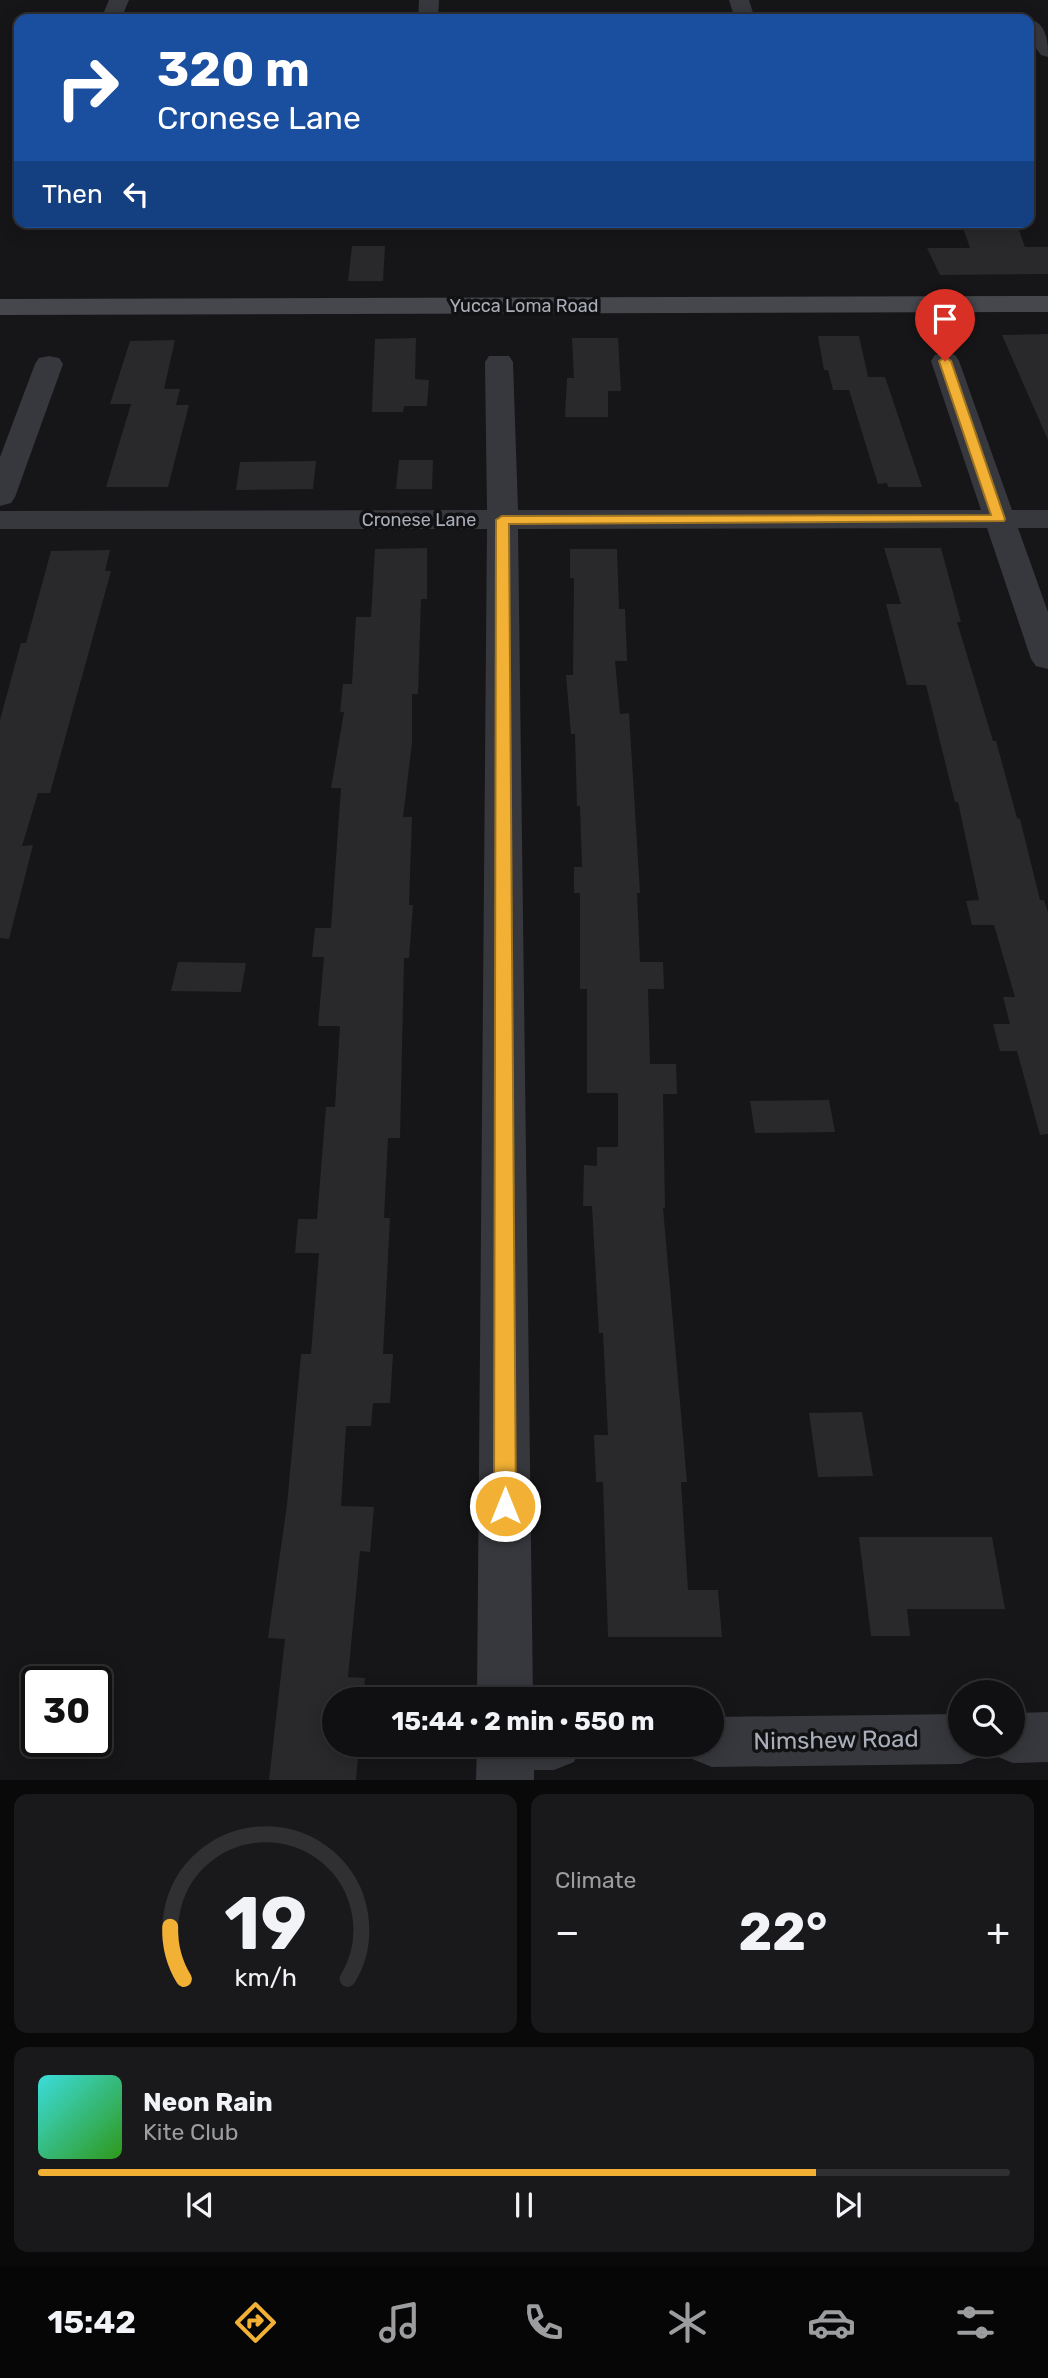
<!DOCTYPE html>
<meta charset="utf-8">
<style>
body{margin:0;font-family:Rubik,sans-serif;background:#19191b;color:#f1f3f6;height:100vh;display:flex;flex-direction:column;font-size:26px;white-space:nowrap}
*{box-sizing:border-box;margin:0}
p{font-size:23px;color:#9c9d9f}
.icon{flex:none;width:38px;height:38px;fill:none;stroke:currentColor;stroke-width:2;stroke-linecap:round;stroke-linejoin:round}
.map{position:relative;height:1780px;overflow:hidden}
.drawer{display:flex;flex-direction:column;gap:14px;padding:14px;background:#09090a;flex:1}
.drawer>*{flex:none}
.guide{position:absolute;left:14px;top:14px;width:1020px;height:214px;border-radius:14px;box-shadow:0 4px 18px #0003,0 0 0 2px #303032;background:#1a4fa0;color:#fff;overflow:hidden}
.buttons{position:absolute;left:948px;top:1680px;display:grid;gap:14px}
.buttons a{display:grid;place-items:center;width:77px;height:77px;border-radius:50%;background:#101012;box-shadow:0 4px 18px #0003,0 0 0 2px #303032;font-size:35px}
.speed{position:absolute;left:21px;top:1666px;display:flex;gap:14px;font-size:35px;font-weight:700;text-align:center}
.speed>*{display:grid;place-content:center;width:91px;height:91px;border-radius:50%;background:#101012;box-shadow:0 4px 18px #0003,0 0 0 2px #303032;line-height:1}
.speed .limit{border:4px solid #111;border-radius:10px;background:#fff;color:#111}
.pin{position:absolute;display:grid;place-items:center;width:60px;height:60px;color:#fff;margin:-72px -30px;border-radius:50% 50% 50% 0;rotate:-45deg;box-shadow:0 0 7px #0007}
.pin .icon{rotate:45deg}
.me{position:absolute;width:77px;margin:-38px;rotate:0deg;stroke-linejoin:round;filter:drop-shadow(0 0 5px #0008)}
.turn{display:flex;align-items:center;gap:24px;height:147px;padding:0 28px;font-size:32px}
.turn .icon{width:91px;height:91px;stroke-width:2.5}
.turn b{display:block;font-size:49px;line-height:60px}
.then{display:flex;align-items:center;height:66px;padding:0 28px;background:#0003;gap:14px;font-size:26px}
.big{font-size:52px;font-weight:700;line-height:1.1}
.drawer .tile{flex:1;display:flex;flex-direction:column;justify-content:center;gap:10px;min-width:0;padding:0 24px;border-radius:14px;background:#19191b}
.drawer .dial{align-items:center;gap:0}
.dial svg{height:182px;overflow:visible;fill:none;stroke:#303032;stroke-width:7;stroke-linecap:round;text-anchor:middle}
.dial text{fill:#f1f3f6;stroke:none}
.song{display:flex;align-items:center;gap:21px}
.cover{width:84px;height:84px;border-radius:10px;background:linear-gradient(135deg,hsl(180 70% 55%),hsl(110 70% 35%))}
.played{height:7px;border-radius:4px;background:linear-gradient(90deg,#f2b134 80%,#303032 80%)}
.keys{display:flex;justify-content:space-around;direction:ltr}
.heat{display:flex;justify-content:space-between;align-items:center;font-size:38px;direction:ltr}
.drawer .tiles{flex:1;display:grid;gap:14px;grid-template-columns:1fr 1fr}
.tile:last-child{grid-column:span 2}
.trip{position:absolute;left:322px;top:1687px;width:402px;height:70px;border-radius:35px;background:#101012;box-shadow:0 4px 18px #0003,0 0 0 2px #303032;font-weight:700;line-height:70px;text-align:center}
.dock{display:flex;height:112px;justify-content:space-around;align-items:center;background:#060607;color:#9c9d9f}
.dock .icon{width:49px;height:49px}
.dock .on{color:#f2b134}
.dock b{font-size:32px;color:#f1f3f6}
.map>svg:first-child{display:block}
.building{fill:#29292c}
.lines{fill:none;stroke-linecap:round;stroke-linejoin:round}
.minor{fill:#37383d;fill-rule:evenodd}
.secondary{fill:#45474d;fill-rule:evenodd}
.route{fill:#f2b134;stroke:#9d7322;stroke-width:2}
.labels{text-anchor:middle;stroke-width:7;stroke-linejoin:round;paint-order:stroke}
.far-street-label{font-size:18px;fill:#a8adb8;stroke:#111113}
.near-street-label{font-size:24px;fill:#a8adb8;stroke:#111113}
</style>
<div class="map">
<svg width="1048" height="1780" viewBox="0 0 1048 1780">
<rect width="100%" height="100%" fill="#161618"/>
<!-- building -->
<g class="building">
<polygon points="961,222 1016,222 1025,247 1048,247 1048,274 940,275 927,248 970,248"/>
<polygon points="352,246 385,246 383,281 348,281"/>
<polygon points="1048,334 1048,440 1002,335"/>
<polygon points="818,336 859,336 868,377 885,377 922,487 888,487 887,483 878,484 849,390 833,390 828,370 824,370"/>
<polygon points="416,338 415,379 429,380 427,406 404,406 403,412 372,412 375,339"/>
<polygon points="572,338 618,338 621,391 608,391 608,417 565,417 567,378 574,378"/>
<polygon points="175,340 164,389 180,389 176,405 189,405 168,487 106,487 131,404 110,404 130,341"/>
<polygon points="399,460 433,460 432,489 396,489"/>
<polygon points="316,461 313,489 236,490 240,462"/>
<polygon points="427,548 427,599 421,599 418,694 412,694 412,743 403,817 412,817 409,905 413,905 409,958 404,958 400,1138 388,1138 384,1218 390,1218 383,1354 393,1354 390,1403 373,1403 371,1426 346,1426 341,1506 374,1507 370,1552 360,1551 348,1677 365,1678 363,1699 334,1699 334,1745 359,1745 356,1780 269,1780 285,1639 268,1638 287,1505 301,1354 311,1354 319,1253 295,1253 298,1219 317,1219 326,1107 335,1107 340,1026 318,1026 324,957 312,957 315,928 331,928 341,788 331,788 344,712 340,712 343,684 352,684 356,617 371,617 375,549"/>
<polygon points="884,548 941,548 961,622 957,622 993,741 996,741 1017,818 1020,819 1040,900 1044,900 1048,912 1048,1134 1040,1135 1017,1051 1000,1051 993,1024 1010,1024 1003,997 1015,997 994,925 972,925 966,901 979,900 958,802 955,802 926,685 907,685 886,604 901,604"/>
<polygon points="570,549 617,549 619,609 625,609 627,661 615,661 620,714 629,713 640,893 637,893 640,962 663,962 664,989 648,989 650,1064 676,1064 677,1094 663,1094 665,1208 663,1208 687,1482 681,1482 688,1590 718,1590 722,1637 608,1637 603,1482 596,1482 594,1435 608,1435 603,1333 599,1333 592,1206 583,1206 584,1165 597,1166 597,1147 618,1147 618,1093 587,1093 587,989 580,989 580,893 574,893 574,867 582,867 580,806 577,806 575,734 571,734 566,675 573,675 574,578 570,578"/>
<polygon points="110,550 105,571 111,571 50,793 38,793 22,846 33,845 9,939 0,938 0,720 21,643 26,643 51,551"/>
<polygon points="178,962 246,963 241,992 171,991"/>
<polygon points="829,1100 835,1132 755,1133 750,1101"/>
<polygon points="862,1412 873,1476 818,1477 809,1413"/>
<polygon points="859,1537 992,1537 1005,1609 907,1609 910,1636 871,1636"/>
</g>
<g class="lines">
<!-- minor -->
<g class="minor">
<polygon points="109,0 129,0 121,19 101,19"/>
<polygon points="419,0 439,0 438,19 418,19"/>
<polygon points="729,0 749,0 755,19 735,19"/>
<path d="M 1028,19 L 1029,19 C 1047,23 1048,42 1048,57 L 1041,55 L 1029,39 Z"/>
<polygon points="945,353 955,355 959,361 1012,510 1048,510 1048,528 1018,528 1048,612 1048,669 1036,666 1031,659 987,528 518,529 533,1699 477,1699 487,529 0,529 0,511 487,510 485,362 489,356 509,356 513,362 518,510 981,510 931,361 935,355"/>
<polygon points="49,356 59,358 63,364 15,497 11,503 0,506 0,457 35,364 39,358"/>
<polygon points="1048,1712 1048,1762 1013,1763 993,1755 988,1745 1013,1745 1013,1713"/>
<polygon points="961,1714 961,1745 987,1745 981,1756 961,1764 712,1767 692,1759 685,1745 712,1745 712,1717"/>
<polygon points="477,1745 582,1745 574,1762 554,1770 534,1770 534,1780 476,1780"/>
</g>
<!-- secondary -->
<polygon class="secondary" points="1048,296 1048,312 0,315 0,299"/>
</g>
<!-- route -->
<polygon class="route" points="945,357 951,361 1005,519 1004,521 509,524 516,1506 512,1511 505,1514 497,1511 494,1506 496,520 502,516 991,515 939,361"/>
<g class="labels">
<!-- far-street labels -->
<g class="far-street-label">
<text x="524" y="312">Yucca Loma Road</text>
<text x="419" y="526">Cronese Lane</text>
</g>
<!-- near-street labels -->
<g class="near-street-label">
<text transform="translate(836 1740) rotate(-1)" y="8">Nimshew Road</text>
</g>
</g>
</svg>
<div class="buttons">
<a><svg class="icon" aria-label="search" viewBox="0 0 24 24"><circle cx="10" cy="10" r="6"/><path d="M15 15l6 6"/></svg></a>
</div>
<div class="speed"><div class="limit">30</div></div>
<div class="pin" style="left:945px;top:361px;background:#d93025"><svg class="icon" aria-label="arrive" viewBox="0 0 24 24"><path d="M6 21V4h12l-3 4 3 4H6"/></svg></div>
<svg class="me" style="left:505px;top:1506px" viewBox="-20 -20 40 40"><circle r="17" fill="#f2b134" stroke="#fff" stroke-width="3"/><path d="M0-11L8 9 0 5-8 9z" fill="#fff"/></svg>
<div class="trip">15:44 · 2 min · 550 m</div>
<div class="guide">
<div class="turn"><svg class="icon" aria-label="right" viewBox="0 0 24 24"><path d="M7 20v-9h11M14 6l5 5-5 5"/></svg><div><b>320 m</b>Cronese Lane</div></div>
<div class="then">Then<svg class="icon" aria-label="left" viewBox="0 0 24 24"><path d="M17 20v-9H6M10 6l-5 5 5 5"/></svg></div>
</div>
</div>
<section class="drawer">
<div class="tiles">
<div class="tile dial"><svg viewBox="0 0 100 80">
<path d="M14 69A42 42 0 1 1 86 69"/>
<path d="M14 69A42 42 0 0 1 8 46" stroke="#f2b134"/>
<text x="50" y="56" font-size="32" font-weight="700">19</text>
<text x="50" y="72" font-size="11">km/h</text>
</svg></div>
<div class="tile"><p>Climate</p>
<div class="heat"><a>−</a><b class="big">22°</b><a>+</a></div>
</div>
<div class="tile">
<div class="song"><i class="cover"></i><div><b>Neon Rain</b><p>Kite Club</p></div></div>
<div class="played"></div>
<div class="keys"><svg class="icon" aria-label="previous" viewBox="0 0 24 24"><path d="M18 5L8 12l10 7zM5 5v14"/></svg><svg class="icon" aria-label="pause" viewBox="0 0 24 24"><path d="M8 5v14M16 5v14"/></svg><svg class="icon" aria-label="next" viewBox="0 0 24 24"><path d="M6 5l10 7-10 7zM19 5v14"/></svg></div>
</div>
</div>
</section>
<nav class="dock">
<b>15:42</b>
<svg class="icon on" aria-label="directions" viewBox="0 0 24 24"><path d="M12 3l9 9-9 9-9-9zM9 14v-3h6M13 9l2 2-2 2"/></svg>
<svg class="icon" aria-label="music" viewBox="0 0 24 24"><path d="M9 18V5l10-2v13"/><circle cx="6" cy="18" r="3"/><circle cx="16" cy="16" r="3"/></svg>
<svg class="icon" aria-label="phone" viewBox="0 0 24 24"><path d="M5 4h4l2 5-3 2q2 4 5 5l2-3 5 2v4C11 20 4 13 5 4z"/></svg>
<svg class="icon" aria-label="climate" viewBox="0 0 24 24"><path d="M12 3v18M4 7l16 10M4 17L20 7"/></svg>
<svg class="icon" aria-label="car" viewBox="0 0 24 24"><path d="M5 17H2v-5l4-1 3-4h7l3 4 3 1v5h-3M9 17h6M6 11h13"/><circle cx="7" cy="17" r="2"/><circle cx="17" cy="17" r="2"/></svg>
<svg class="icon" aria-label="filters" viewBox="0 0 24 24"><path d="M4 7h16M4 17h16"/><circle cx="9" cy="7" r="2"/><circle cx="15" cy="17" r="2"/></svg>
</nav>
